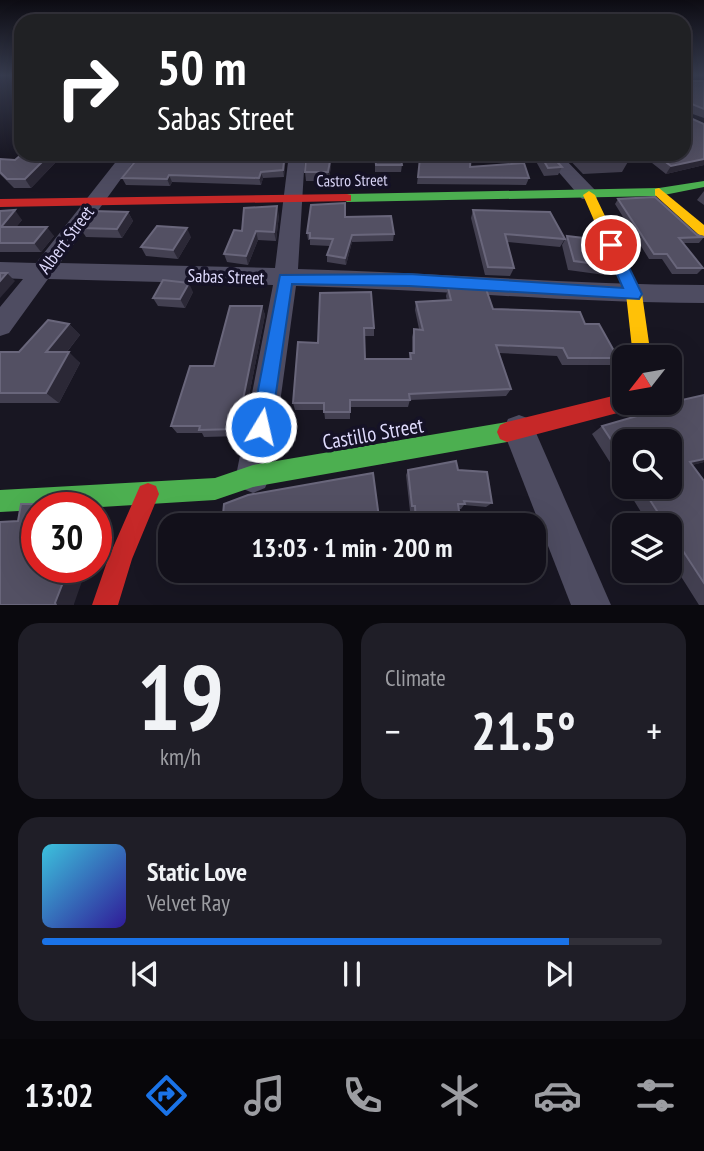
<!DOCTYPE html>
<meta charset="utf-8">
<style>
body{margin:0;font-family:"PT Sans Narrow",sans-serif;background:#1f1e27;color:#f1f3f6;height:100vh;display:flex;flex-direction:column;font-size:26px;white-space:nowrap}
*{box-sizing:border-box;margin:0}
p{font-size:23px;color:#9c9da2}
.icon{flex:none;width:38px;height:38px;fill:none;stroke:currentColor;stroke-width:2;stroke-linecap:round;stroke-linejoin:round}
.map{position:relative;height:605px;overflow:hidden}
.side{display:flex;flex-direction:column;gap:18px;padding:18px;background:#0a090e;flex:1}
.side>*{flex:none}
.hud{position:absolute;left:14px;top:14px;width:677px;height:147px;border-radius:21px;box-shadow:0 7px 28px #0002,0 0 0 2px #313039;background:#202124;color:#fff;overflow:hidden}
.needle{width:46px;rotate:239deg}
.tools{position:absolute;left:612px;top:345px;display:grid;gap:14px}
.tools a{display:grid;place-items:center;width:70px;height:70px;border-radius:14px;background:#12101a;box-shadow:0 7px 28px #0002,0 0 0 2px #313039;font-size:35px}
.speed{position:absolute;left:21px;top:492px;display:flex;gap:14px;font-size:35px;font-weight:700;text-align:center}
.speed>*{display:grid;place-content:center;width:91px;height:91px;border-radius:50%;background:#12101a;box-shadow:0 7px 28px #0002,0 0 0 2px #313039;line-height:1}
.speed .limit{border:10px solid #d22;background:#fff;color:#111}
.pin{position:absolute;display:grid;place-items:center;width:60px;height:60px;color:#fff;margin:-30px;border:4px solid #fff;border-radius:50%;box-shadow:0 2px 7px #0007}
.me{position:absolute;width:77px;margin:-38px;rotate:9deg;stroke-linejoin:round;filter:drop-shadow(0 0 5px #0008)}
.turn{display:flex;align-items:center;gap:24px;height:147px;padding:0 28px;font-size:32px}
.turn .icon{width:91px;height:91px;stroke-width:2.5}
.turn b{display:block;font-size:49px;line-height:60px}
.big{font-size:52px;font-weight:700;line-height:1.1}
.side .tile{flex:1;display:flex;flex-direction:column;justify-content:center;gap:10px;min-width:0;padding:0 24px;border-radius:21px;background:#1f1e27}
.side .dial{align-items:center;gap:0}
.dial b{font-size:91px;line-height:1}
.song{display:flex;align-items:center;gap:21px}
.cover{width:84px;height:84px;border-radius:10px;background:linear-gradient(135deg,hsl(190 70% 55%),hsl(250 70% 35%))}
.played{height:7px;border-radius:4px;background:linear-gradient(90deg,#1a73e8 85%,#313039 85%)}
.keys{display:flex;justify-content:space-around;direction:ltr}
.heat{display:flex;justify-content:space-between;align-items:center;font-size:38px;direction:ltr}
.side .tiles{flex:1;display:grid;gap:18px;grid-template-columns:1fr 1fr}
.tile:last-child{grid-column:span 2}
.trip{position:absolute;left:158px;top:513px;width:388px;height:70px;border-radius:21px;background:#12101a;box-shadow:0 7px 28px #0002,0 0 0 2px #313039;font-weight:700;line-height:70px;text-align:center}
.dock{display:flex;height:112px;justify-content:space-around;align-items:center;background:#07060a;color:#9c9da2}
.dock .icon{width:49px;height:49px}
.dock .current{color:#1a73e8}
.dock b{font-size:32px;color:#f1f3f6}
.map>svg:first-child{display:block}
.lines{fill:none;stroke-linecap:round;stroke-linejoin:round}
.street{fill:#4e4c61;fill-rule:evenodd}
.fast{fill:#4caf50;fill-rule:evenodd}
.slow{fill:#ffc107;fill-rule:evenodd}
.jam{fill:#c62828;fill-rule:evenodd}
.wall{fill:#434051}
.shaded-wall{fill:#2b2836}
.building{fill:#535063;stroke:#69667b;stroke-width:2}
.route{fill:#1a73e8;stroke:#114b97;stroke-width:2}
.labels{text-anchor:middle;stroke-width:7;stroke-linejoin:round;paint-order:stroke}
.far-street-label{font-size:16px;fill:#dedafc;stroke:#151226}
.street-label{font-size:18px;fill:#dedafc;stroke:#151226}
.near-street-label{font-size:21px;fill:#dedafc;stroke:#151226}
</style>
<div class="map">
<svg width="704" height="605" viewBox="0 0 704 605">
<rect width="100%" height="100%" fill="#181622"/>
<g class="lines">
<!-- street -->
<g class="street">
<path d="M 122,154 L 139,154 L 60,263 L 275,268 L 289,154 L 305,154 L 298,269 C 433,272 569,285 704,285 L 704,303 C 568,303 432,289 296,286 L 270,476 L 265,488 L 253,493 L 241,488 L 236,476 L 273,285 L 48,279 L 9,333 L 0,336 L 0,307 L 23,279 L 0,278 L 0,262 L 36,263 Z"/>
<polygon points="543,154 560,154 596,191 598,195 596,199 582,199"/>
<polygon points="519,415 530,419 611,605 571,605 503,430 508,419"/>
</g>
<!-- fast -->
<g class="fast">
<polygon points="704,181 704,187 659,196 347,202 341,198 347,194 659,188"/>
<polygon points="507,422 514,425 517,432 514,439 507,442 253,487 215,500 85,508 37,508 37,510 0,512 0,490 215,478 253,465"/>
</g>
<!-- slow -->
<g class="slow">
<polygon points="659,188 704,225 704,236 699,235 655,195 655,189"/>
<polygon points="589,191 595,195 642,294 651,357 633,357 626,294 583,195"/>
</g>
<!-- jam -->
<g class="jam">
<polygon points="347,194 351,195 351,201 0,207 0,199"/>
<polygon points="625,393 625,402 634,402 632,408 625,411 507,442 500,439 497,432 500,425 507,422"/>
<polygon points="148,483 156,486 159,494 132,559 118,605 92,605 108,559 140,486"/>
</g>
</g>
<!-- wall -->
<g class="wall">
<polygon points="684,76 704,76 686,76 686,81 704,81 704,118 687,112 688,117 704,124 704,165 666,174 647,159 651,154 684,154"/>
<polygon points="141,154 286,154 284,177 263,178 261,185 172,182 170,186 126,185 122,178"/>
<polygon points="375,154 400,154 402,165 401,172 375,172"/>
<polygon points="455,154 471,154 470,167 529,178 526,185 417,184 420,158 455,160"/>
<polygon points="532,154 550,154 562,167 558,175 544,176"/>
<polygon points="564,154 623,154 629,160 622,172 583,174"/>
<polygon points="331,156 331,164 329,181 306,181 305,172"/>
<polygon points="0,159 56,162 31,188 14,188 0,174"/>
<polygon points="704,191 704,205 697,200"/>
<polygon points="618,199 704,237 699,243 683,243 703,268 697,274 672,274 662,259 649,259 615,204"/>
<polygon points="473,210 565,239 560,247 507,242 514,268 510,276 485,275 471,218"/>
<polygon points="0,211 22,220 16,227 54,236 41,252 0,252"/>
<polygon points="128,212 133,221 122,238 86,237 80,228"/>
<polygon points="279,215 276,241 258,240 248,265 227,262 224,254 242,231"/>
<polygon points="345,217 394,234 393,241 352,242 346,265 327,262 327,255 330,246 310,245 310,240 308,240 307,233"/>
<polygon points="567,236 612,266 605,275 568,270 562,245"/>
<polygon points="191,237 178,259 146,256 141,247"/>
<polygon points="448,288 493,309 585,324 618,358 610,365 562,365 557,356 499,353 511,389 506,396 410,400 408,407 350,407 350,419 325,419 324,410 295,410 293,403 318,343 320,293 374,328 374,336 365,336 365,359 409,359 410,353 412,353 412,337 414,329 419,329 415,310 416,302 447,301 446,296"/>
<polygon points="193,292 185,308 158,306 153,298"/>
<polygon points="262,306 265,315 241,436 204,437 202,433 177,433 171,426 214,366"/>
<polygon points="69,324 80,335 67,352 80,363 59,403 0,403 0,352 19,352"/>
<polygon points="704,395 704,462 692,465 704,481 704,605 699,605 670,559 670,525 649,525 625,486 670,486 625,441 625,486 592,434 602,426 637,416 645,413 655,406"/>
<polygon points="408,470 458,470 492,503 486,507 464,505 461,509 459,509 461,525 413,525 412,511 410,511 406,475"/>
</g>
<!-- shaded-wall -->
<g class="shaded-wall">
<polygon points="50,154 56,162 31,188 25,179"/>
<polygon points="285,154 286,154 284,177 283,170"/>
<polygon points="331,156 331,164 329,181 328,172"/>
<polygon points="704,159 704,165 666,174 671,166"/>
<polygon points="261,172 263,178 261,185 259,178"/>
<polygon points="169,175 172,182 170,186 167,179"/>
<polygon points="277,206 279,215 276,241 274,232"/>
<polygon points="15,210 22,220 9,236 1,227"/>
<polygon points="128,212 133,221 122,238 117,229"/>
<polygon points="47,227 54,236 41,252 34,243"/>
<polygon points="187,228 191,237 178,259 173,250"/>
<polygon points="256,231 258,240 248,265 246,256"/>
<polygon points="352,235 352,242 346,265 345,258"/>
<polygon points="7,273 15,281 0,298 0,281"/>
<polygon points="189,283 193,292 185,308 180,299"/>
<polygon points="262,306 265,315 241,436 237,429"/>
<polygon points="69,324 80,335 58,363 46,352"/>
<polygon points="69,352 80,363 59,403 46,393"/>
<polygon points="704,459 704,462 676,469 690,462"/>
<polygon points="96,519 106,523 96,543"/>
<polygon points="69,567 87,567 74,604 74,605 56,605 55,603"/>
</g>
<!-- building -->
<g class="building">
<polygon points="684,76 686,76 686,81 704,81 704,109 687,102 688,117 704,124 704,159 671,166 655,154 684,154"/>
<polygon points="22,154 50,154 25,179 7,179 0,172 0,159 15,160"/>
<polygon points="141,154 285,154 283,170 261,172 259,178 169,175 167,179 122,178"/>
<polygon points="375,154 400,154 402,165 376,165"/>
<polygon points="456,154 471,154 470,167 524,163 529,178 418,177 420,158 455,161"/>
<polygon points="540,154 550,154 562,167 548,168"/>
<polygon points="581,154 623,154 629,160 589,162"/>
<polygon points="306,155 331,156 328,172 305,172"/>
<polygon points="655,197 697,235 704,237 679,238 703,268 677,268 667,254 654,254 618,199"/>
<polygon points="345,203 345,217 391,216 394,234 352,235 345,258 327,255 333,239 310,238 310,233 307,233 311,205"/>
<polygon points="277,206 274,232 256,231 246,256 224,254 234,230 242,231 244,208"/>
<polygon points="15,210 1,227 47,227 34,243 0,243 0,211"/>
<polygon points="473,210 550,212 565,239 505,234 514,268 488,267"/>
<polygon points="93,211 128,212 117,229 80,228"/>
<polygon points="157,226 187,228 173,250 141,247"/>
<polygon points="567,236 601,240 612,266 574,261"/>
<polygon points="0,273 7,273 0,281"/>
<polygon points="163,280 189,283 180,299 153,298"/>
<polygon points="448,288 486,289 493,309 580,312 585,324 599,324 618,358 568,358 563,348 496,345 511,389 409,394 410,400 350,400 350,412 324,412 324,403 293,403 298,342 318,343 320,293 371,292 374,328 364,328 365,359 411,359 410,353 414,353 414,329 423,330 416,302 451,300"/>
<polygon points="230,306 262,306 237,429 199,430 200,426 171,426 190,366 214,366"/>
<polygon points="48,320 69,324 46,352 69,352 46,393 0,393 0,352 19,352"/>
<polygon points="704,395 704,459 690,462 704,481 704,583 670,531 670,525 666,525 641,486 670,486 670,441 625,441 625,461 602,426 637,416 653,410 655,406"/>
<polygon points="456,461 458,470 487,472 492,503 464,501 465,504 458,504 461,525 416,525 415,506 412,506 408,470"/>
<polygon points="373,473 380,525 222,525 224,504 248,495"/>
<polygon points="21,504 78,504 78,508 37,508 37,567 69,567 55,603 56,605 0,605 0,522 18,521"/>
</g>
<!-- sky -->
<linearGradient id="sky" x2="0" y2="1"><stop stop-color="#0d0c13"/><stop offset="0.47" stop-color="#373c4f"/><stop offset="1" stop-color="#373c4f" stop-opacity="0"/></linearGradient>
<rect width="704" height="160" fill="url(#sky)"/>
<!-- route -->
<polygon class="route" points="611,240 618,245 642,294 639,299 409,286 292,284 271,427 268,434 261,437 254,434 251,427 280,275 409,274 623,288 604,245"/>
<g class="labels">
<!-- far-street labels -->
<g class="far-street-label">
<text transform="translate(352 180) rotate(-1)" y="6">Castro Street</text>
</g>
<!-- street labels -->
<g class="street-label">
<text transform="translate(66 240) rotate(-53)" y="6">Albert Street</text>
<text transform="translate(226 277) rotate(2)" y="6">Sabas Street</text>
</g>
<!-- near-street labels -->
<g class="near-street-label">
<text transform="translate(373 434) rotate(-10)" y="7">Castillo Street</text>
</g>
</g>
</svg>
<div class="tools">
<a><svg class="needle" viewBox="-14 -14 28 28"><path d="M0-13l5 13h-10z" fill="#e53935"/><path d="M0 13l5-13h-10z" fill="#9c9da2"/></svg></a>
<a><svg class="icon" aria-label="search" viewBox="0 0 24 24"><circle cx="10" cy="10" r="6"/><path d="M15 15l6 6"/></svg></a>
<a><svg class="icon" aria-label="layers" viewBox="0 0 24 24"><path d="M12 4l9 5-9 5-9-5zM3 14l9 5 9-5"/></svg></a>
</div>
<div class="speed"><div class="limit">30</div></div>
<div class="pin" style="left:611px;top:245px;background:#d93025"><svg class="icon" aria-label="arrive" viewBox="0 0 24 24"><path d="M6 21V4h12l-3 4 3 4H6"/></svg></div>
<svg class="me" style="left:261px;top:427px" viewBox="-20 -20 40 40"><circle r="17" fill="#1a73e8" stroke="#fff" stroke-width="3"/><path d="M0-11L8 9 0 5-8 9z" fill="#fff"/></svg>
<div class="trip">13:03 · 1 min · 200 m</div>
<div class="hud">
<div class="turn"><svg class="icon" aria-label="right" viewBox="0 0 24 24"><path d="M7 20v-9h11M14 6l5 5-5 5"/></svg><div><b>50 m</b>Sabas Street</div></div>
</div>
</div>
<section class="side">
<div class="tiles">
<div class="tile dial"><b>19</b><p>km/h</p></div>
<div class="tile"><p>Climate</p>
<div class="heat"><a>−</a><b class="big">21.5°</b><a>+</a></div>
</div>
<div class="tile">
<div class="song"><i class="cover"></i><div><b>Static Love</b><p>Velvet Ray</p></div></div>
<div class="played"></div>
<div class="keys"><svg class="icon" aria-label="previous" viewBox="0 0 24 24"><path d="M18 5L8 12l10 7zM5 5v14"/></svg><svg class="icon" aria-label="pause" viewBox="0 0 24 24"><path d="M8 5v14M16 5v14"/></svg><svg class="icon" aria-label="next" viewBox="0 0 24 24"><path d="M6 5l10 7-10 7zM19 5v14"/></svg></div>
</div>
</div>
</section>
<nav class="dock">
<b>13:02</b>
<svg class="icon current" aria-label="directions" viewBox="0 0 24 24"><path d="M12 3l9 9-9 9-9-9zM9 14v-3h6M13 9l2 2-2 2"/></svg>
<svg class="icon" aria-label="music" viewBox="0 0 24 24"><path d="M9 18V5l10-2v13"/><circle cx="6" cy="18" r="3"/><circle cx="16" cy="16" r="3"/></svg>
<svg class="icon" aria-label="phone" viewBox="0 0 24 24"><path d="M5 4h4l2 5-3 2q2 4 5 5l2-3 5 2v4C11 20 4 13 5 4z"/></svg>
<svg class="icon" aria-label="climate" viewBox="0 0 24 24"><path d="M12 3v18M4 7l16 10M4 17L20 7"/></svg>
<svg class="icon" aria-label="car" viewBox="0 0 24 24"><path d="M5 17H2v-5l4-1 3-4h7l3 4 3 1v5h-3M9 17h6M6 11h13"/><circle cx="7" cy="17" r="2"/><circle cx="17" cy="17" r="2"/></svg>
<svg class="icon" aria-label="filters" viewBox="0 0 24 24"><path d="M4 7h16M4 17h16"/><circle cx="9" cy="7" r="2"/><circle cx="15" cy="17" r="2"/></svg>
</nav>
